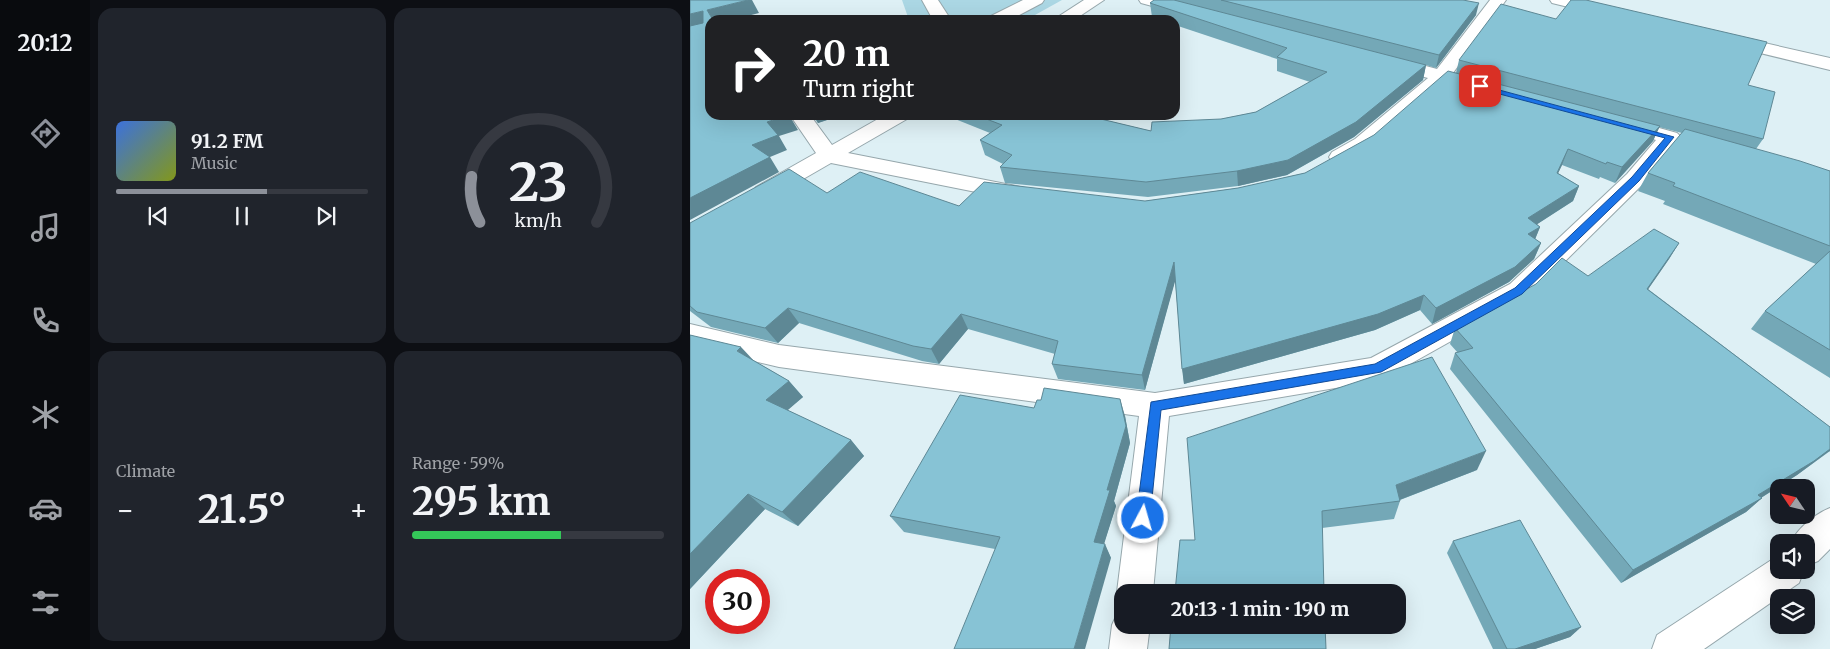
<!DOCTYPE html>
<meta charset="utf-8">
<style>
body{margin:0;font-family:Merriweather,serif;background:#20242c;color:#f1f3f6;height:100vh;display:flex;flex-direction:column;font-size:19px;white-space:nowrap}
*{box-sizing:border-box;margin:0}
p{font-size:16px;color:#9ea1a6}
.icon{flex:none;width:28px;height:28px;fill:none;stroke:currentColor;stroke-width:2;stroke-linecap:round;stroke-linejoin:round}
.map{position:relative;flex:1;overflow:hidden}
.drawer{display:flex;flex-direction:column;gap:8px;padding:8px;background:#0d0f14;width:600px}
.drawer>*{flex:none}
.top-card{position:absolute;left:15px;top:15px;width:475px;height:105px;border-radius:15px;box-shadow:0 5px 20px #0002;background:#202124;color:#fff;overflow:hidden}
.needle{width:32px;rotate:305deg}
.controls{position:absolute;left:1080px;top:479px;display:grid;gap:10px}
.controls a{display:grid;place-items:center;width:45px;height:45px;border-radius:10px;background:#171b24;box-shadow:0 5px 20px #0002;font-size:25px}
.speed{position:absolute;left:15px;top:569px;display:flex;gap:10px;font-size:25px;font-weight:700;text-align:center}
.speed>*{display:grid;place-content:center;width:65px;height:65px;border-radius:50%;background:#171b24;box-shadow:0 5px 20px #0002;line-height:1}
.speed .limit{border:8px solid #d22;background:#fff;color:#111}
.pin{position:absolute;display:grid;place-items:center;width:42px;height:42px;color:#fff;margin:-21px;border-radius:10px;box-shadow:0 2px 8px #0006}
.me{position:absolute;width:55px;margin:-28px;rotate:6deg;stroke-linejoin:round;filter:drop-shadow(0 0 4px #0008)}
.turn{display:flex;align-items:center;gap:18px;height:105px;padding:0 15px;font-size:22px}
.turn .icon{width:65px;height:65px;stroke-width:2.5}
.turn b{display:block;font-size:35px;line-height:42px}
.big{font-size:38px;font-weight:700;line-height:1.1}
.drawer .tile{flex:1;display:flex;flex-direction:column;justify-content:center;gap:8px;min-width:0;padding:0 18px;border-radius:15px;background:#20242c}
.drawer .dial{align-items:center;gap:0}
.dial svg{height:130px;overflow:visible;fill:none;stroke:#363941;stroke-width:7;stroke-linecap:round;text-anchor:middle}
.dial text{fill:#f1f3f6;stroke:none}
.song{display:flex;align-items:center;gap:15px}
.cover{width:60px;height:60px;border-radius:8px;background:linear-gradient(135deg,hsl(220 70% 55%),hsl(70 70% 35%))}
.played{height:5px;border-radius:2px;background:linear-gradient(90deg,#8c9099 60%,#363941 60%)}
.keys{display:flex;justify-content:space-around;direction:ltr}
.heat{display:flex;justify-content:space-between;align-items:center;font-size:28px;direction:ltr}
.charge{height:8px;border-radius:4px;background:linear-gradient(90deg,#34c759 59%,#363941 0)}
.drawer .tiles{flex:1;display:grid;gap:8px;grid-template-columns:repeat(2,1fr)}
.trip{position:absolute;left:424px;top:584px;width:292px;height:50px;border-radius:15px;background:#171b24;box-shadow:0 5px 20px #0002;font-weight:700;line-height:50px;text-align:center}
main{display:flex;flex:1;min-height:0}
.tabs{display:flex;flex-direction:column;width:90px;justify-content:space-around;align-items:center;background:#090b0e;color:#9ea1a6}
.tabs .icon{width:35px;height:35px}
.tabs .active{color:#8c9099}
.tabs b{font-size:22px;color:#f1f3f6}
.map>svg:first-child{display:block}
.green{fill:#abd7e4}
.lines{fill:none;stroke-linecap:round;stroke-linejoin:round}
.minor-casing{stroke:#96a7ac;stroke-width:2}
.minor{fill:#fff;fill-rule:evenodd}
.wall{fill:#74a8b7}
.shaded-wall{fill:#5e8895}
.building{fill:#87c3d5;stroke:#5e8895}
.route{fill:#1a73e8;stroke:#114b97}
</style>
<main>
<nav class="tabs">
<b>20:12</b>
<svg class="icon active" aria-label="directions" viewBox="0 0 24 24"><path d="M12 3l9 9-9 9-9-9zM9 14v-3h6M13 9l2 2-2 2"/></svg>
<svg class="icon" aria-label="music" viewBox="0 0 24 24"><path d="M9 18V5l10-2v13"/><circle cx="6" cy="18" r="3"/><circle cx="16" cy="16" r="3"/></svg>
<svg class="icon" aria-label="phone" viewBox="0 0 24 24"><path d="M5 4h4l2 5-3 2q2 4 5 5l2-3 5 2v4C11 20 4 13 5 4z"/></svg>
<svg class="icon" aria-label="climate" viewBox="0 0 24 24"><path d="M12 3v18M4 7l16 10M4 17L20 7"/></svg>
<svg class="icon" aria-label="car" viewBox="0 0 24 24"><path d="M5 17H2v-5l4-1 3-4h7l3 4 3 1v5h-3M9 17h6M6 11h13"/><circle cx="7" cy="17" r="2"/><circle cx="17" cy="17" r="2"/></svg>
<svg class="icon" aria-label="filters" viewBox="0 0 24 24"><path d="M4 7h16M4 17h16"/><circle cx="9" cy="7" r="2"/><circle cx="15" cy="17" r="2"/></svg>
</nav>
<section class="drawer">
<div class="tiles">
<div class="tile">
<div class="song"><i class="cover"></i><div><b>91.2 FM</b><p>Music</p></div></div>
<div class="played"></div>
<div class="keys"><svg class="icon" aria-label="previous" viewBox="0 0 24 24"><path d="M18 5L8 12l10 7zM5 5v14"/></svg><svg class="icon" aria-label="pause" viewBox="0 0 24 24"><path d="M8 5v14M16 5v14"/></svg><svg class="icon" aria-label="next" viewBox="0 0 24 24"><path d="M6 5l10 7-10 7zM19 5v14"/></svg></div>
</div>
<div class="tile dial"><svg viewBox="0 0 100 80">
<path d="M14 69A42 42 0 1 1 86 69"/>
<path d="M14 69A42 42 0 0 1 9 41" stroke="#8c9099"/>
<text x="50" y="56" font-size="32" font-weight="700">23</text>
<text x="50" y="72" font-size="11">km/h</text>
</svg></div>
<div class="tile"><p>Climate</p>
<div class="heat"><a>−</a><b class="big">21.5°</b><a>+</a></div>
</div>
<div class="tile"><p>Range · 59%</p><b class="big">295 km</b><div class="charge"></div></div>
</div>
</section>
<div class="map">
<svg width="1140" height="649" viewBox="0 0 1140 649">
<rect width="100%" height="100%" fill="#def0f5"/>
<!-- green -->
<polygon class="green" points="212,0 372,0 336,20 219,20"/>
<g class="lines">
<!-- minor casing -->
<g class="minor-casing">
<g id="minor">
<polygon points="232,0 248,0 261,20 243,20"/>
<polygon points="333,0 354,0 352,3 320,20 298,20 301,16"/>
<polygon points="394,0 414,0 384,20 363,20"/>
<polygon points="449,0 476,0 505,7 507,11 505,15 499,16 451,3"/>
<path d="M 800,0 L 816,0 L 763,73 L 796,82 L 799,86 L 796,90 L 789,92 L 755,83 C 734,102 670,168 642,162 L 639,157 L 642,152 L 665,139 L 738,78 L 691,66 L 689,62 L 691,58 L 698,56 L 747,69 Z"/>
<polygon points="860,0 889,0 921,7 923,11 921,15 915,16 862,3"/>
<polygon points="1039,35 1140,58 1140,70 1033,44 1030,40 1033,36"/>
<polygon points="100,115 120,115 142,145 195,115 220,115 217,119 158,153 326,186 334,188 337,193 334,198 326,200 141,163 82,197 74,199 66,197 63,192 66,187 126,153"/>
<polygon points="930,117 987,133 991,137 953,184 838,298 697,377 687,381 479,416 463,592 432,592 432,605 427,592 449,416 89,367 0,346 0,324 89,345 465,393 681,358 820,284 937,174 966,140 923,127 920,123 923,119"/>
<path d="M 1140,508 L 1140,549 L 1128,561 L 1116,566 L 1116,542 L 1101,542 C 1108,528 1125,514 1140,508 Z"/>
<polygon points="1089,555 1089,570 1114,570 1109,583 1014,649 962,649 967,635"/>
<polygon points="432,610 432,625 460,625 457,649 419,649 422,625 428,612"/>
</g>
</g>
<!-- minor -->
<use href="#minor" class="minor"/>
</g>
<!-- wall -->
<g class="wall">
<polygon points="464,0 773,0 786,15 746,68 736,65 733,80 664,137 597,175 548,186 458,197 315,183 310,167 313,164 295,155 290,140 300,133 255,115 394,115 461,131 531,119 566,112 620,82 587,71 587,59 485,25 485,20 469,20 462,17 460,3"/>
<polygon points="769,60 1058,85 1073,139 1066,149 1140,171 1140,378 1061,329 1075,311 1126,264 973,204 975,201 948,191 958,173 992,133 969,127 963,141 925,183 910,177 909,179 872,165 868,173 889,186 883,201 847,224 850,227 845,239 851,243 844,259 819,282 742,324 730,310 685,330 494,384 485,280 455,390 368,379 362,364 365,354 278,329 249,364 232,361 109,323 88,343 21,327 0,311 0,223 137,193 269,206 455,201 548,188 615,173 811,85 766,73"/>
<polygon points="122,115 152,115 128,123"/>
<polygon points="989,243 979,259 958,289 1140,427 1140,451 1107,475 1071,498 1072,498 1056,512 931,583 760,369 765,353 768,353 760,344 765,328 898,276"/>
<polygon points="0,335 63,360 99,381 113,397 97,410 161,440 174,456 108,526 75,509 0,589"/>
<polygon points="344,408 435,416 440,443 424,501 426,506 414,543 421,558 305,549 214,532 200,516"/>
<polygon points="787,470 710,500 710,501 704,519 632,528 505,540"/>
<polygon points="763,541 891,627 880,637 845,649 803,649 757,553"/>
</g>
<!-- shaded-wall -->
<g class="shaded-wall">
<polygon points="58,0 62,0 69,13 42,20 23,20 17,10"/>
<polygon points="789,3 786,15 746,68 749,55"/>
<polygon points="13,11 20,24 0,30 0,14"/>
<polygon points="736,65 733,80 664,137 597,175 548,186 547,171"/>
<polygon points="98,115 99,115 108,130 89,136 97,150 80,157 89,172 0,220 0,198 62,145 77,122"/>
<polygon points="124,115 152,115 128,123"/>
<polygon points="970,126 963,141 925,183 932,167"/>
<polygon points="878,149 872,165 861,188 867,173"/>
<polygon points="889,186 883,201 832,234 838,218"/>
<polygon points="850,227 844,242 838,234"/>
<polygon points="851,243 844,259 819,282 742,324 746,308"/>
<polygon points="989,243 979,259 948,304 957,289"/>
<polygon points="484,262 486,278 455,390 452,375"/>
<polygon points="734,295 730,310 685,330 494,384 492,369"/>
<polygon points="98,308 109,323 88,343 75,328"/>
<polygon points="271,314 278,329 249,364 241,349"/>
<polygon points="51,347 66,363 47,351"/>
<polygon points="99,381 113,397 91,416 76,400"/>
<polygon points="430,399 435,416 440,443 424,501 426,506 410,557 404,542 417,490"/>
<polygon points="161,440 174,456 108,526 92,512"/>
<polygon points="1140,449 1140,451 1138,452 1107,475 1053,509 1068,495"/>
<polygon points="796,451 787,470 704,502 706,485"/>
<polygon points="58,494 75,509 0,589 0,554"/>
<polygon points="1072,498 1056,512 931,583 943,570"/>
<polygon points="415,544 421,558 395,649 384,649"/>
<polygon points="891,627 880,637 845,649 825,649"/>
</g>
<!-- building -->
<g class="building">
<polygon points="0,0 58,0 17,10 23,20 20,20 20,115 98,115 77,122 88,135 62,145 80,157 0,198 0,26 13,23 13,11 0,14"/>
<polygon points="464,0 484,0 736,65 666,122 598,160 547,171 456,182 310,167 322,155 290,140 312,125 286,115 394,115 461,131 462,122 531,119 566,112 637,72 587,57 597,48 460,3"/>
<polygon points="531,0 773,0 789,3 749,55"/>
<polygon points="881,0 896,0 1077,42 1058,85 1085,92 1073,139 769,60 811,4 866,19"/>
<polygon points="758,71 970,126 932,167 917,162 916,164 878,149 867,173 889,186 838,218 850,227 838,234 851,243 825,267 746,308 734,295 688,314 492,369 484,262 452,375 362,364 368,341 271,314 241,349 223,346 98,308 75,328 7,312 0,306 0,223 99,169 137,193 170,172 269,206 294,182 455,201 548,188 615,173 684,135"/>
<polygon points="995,129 1110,161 1140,171 1140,246 983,186 985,183 958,173"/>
<polygon points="964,229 989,243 957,289 1140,427 1140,449 1124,461 1068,495 1072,498 943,570 765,353 783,348 765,328 846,284 872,258 898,276"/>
<polygon points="1140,251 1140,350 1075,311"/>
<polygon points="0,335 51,347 47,351 99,381 76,400 161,440 92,512 58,494 0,554"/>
<polygon points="742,357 796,451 706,485 710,501 632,511 634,592 485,592 490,540 505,540 497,438"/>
<polygon points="354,388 430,399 436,426 417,490 420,490 404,542 415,544 384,649 264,649 310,537 200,516 270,395 344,408 347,400 351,400"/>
<polygon points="830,520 891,627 825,649 817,649 763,541"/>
<polygon points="481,625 635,625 636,649 479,649"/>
</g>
<!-- route -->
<polygon class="route" points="787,84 984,137 949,181 832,294 691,372 471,410 460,518 458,523 453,524 448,523 446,518 461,402 685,364 825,288 942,177 975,138 787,88"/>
</svg>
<div class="controls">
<a><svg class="needle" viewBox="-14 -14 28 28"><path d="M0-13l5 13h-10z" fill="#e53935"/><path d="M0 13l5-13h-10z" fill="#9ea1a6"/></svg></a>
<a><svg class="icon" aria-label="sound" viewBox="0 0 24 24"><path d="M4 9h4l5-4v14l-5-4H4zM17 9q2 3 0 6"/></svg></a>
<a><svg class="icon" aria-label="layers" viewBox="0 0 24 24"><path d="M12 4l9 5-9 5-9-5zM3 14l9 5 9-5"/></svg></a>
</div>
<div class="speed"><div class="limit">30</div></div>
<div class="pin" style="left:790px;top:86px;background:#d93025"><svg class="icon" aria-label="arrive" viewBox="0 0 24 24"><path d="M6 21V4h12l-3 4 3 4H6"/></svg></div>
<svg class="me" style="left:453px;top:518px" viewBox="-20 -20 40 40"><circle r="17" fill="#1a73e8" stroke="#fff" stroke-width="3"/><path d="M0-11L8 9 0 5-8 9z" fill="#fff"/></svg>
<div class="trip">20:13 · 1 min · 190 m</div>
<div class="top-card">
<div class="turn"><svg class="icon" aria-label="right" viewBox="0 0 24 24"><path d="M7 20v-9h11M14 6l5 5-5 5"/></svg><div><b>20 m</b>Turn right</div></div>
</div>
</div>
</main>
